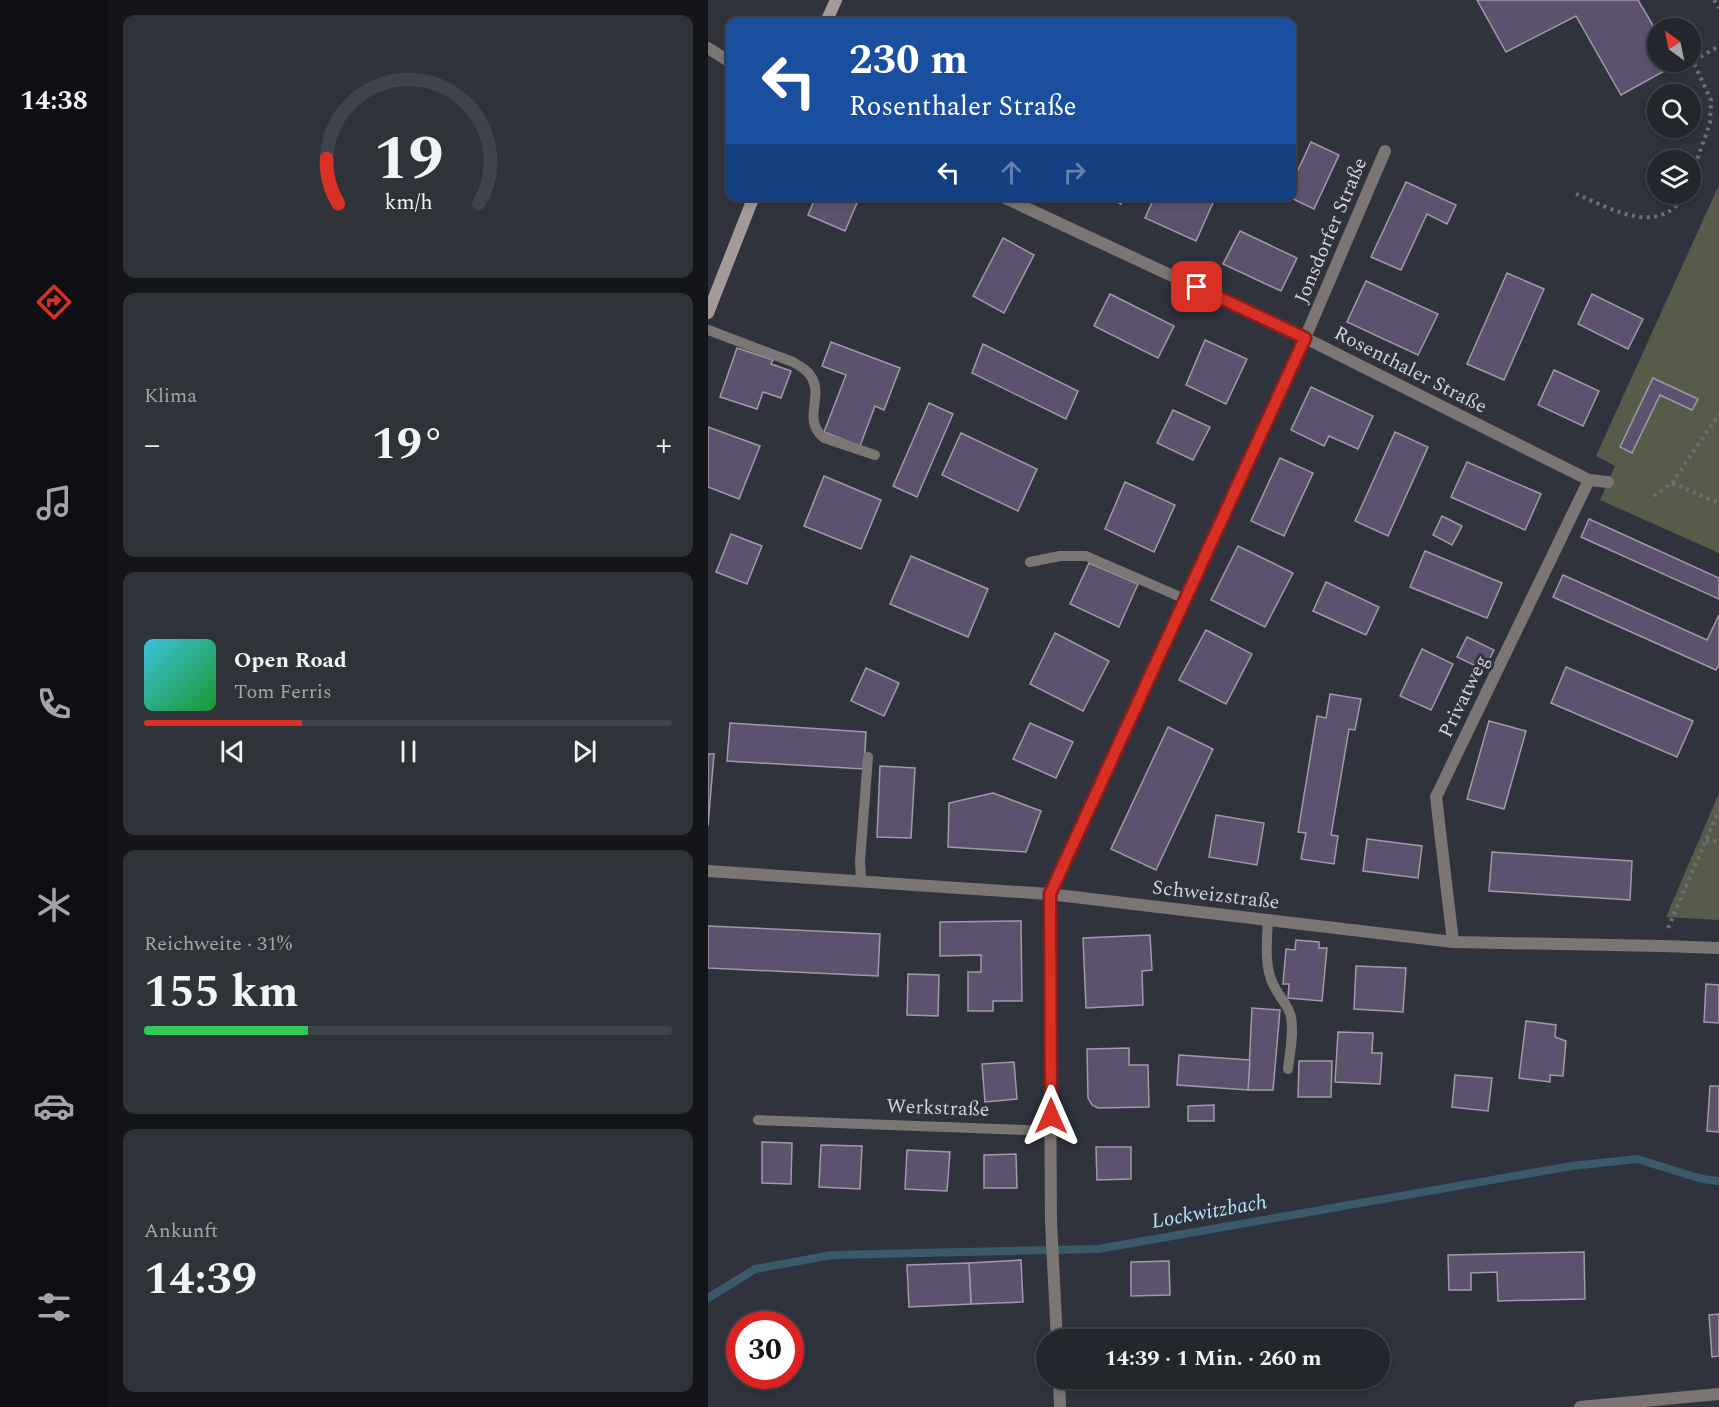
<!DOCTYPE html>
<html lang="de">
<meta charset="utf-8">
<style>
body{margin:0;font-family:Spectral,serif;background:#30323a;color:#f1f3f6;height:100vh;display:flex;flex-direction:column;font-size:22px;white-space:nowrap}
*{box-sizing:border-box;margin:0}
p{font-size:20px;color:#a3a5aa}
.icon{flex:none;width:33px;height:33px;fill:none;stroke:currentColor;stroke-width:2;stroke-linecap:round;stroke-linejoin:round}
.map{position:relative;flex:1;overflow:hidden}
.panel{display:flex;flex-direction:column;gap:15px;padding:15px;background:#141519;width:600px}
.panel>*{flex:none}
.guide{position:absolute;left:18px;top:18px;width:570px;height:183px;border-radius:12px;box-shadow:0 3px 9px #0003,0 0 0 2px #41434a;background:#1a4fa0;color:#fff;overflow:hidden}
.needle{width:39px;rotate:327deg}
.controls{position:absolute;left:939px;top:18px;display:grid;gap:12px}
.controls a{display:grid;place-items:center;width:54px;height:54px;border-radius:50%;background:#24262e;box-shadow:0 3px 9px #0003,0 0 0 2px #41434a;font-size:30px}
.speed{position:absolute;left:18px;top:1311px;display:flex;gap:12px;font-size:30px;font-weight:700;text-align:center}
.speed>*{display:grid;place-content:center;width:78px;height:78px;border-radius:50%;background:#24262e;box-shadow:0 3px 9px #0003,0 0 0 2px #41434a;line-height:1}
.speed .limit{border:9px solid #d22;background:#fff;color:#111}
.pin{position:absolute;display:grid;place-items:center;width:51px;height:51px;color:#fff;margin:-26px;border-radius:12px;box-shadow:0 3px 9px #0006}
.me{position:absolute;width:66px;margin:-33px;rotate:0deg;stroke-linejoin:round;filter:drop-shadow(0 0 4px #0008)}
.turn{display:flex;align-items:center;gap:21px;height:126px;padding:0 24px;font-size:27px}
.turn .icon{width:78px;height:78px;stroke-width:2.5}
.turn b{display:block;font-size:42px;line-height:51px}
.lanes{display:flex;align-items:center;height:57px;padding:0 24px;background:#0003;justify-content:center;gap:30px;direction:ltr}
.lanes .off{opacity:.35}
.big{font-size:45px;font-weight:700;line-height:1.1}
.panel .widget{flex:1;display:flex;flex-direction:column;justify-content:center;gap:9px;min-width:0;padding:0 21px;border-radius:12px;background:#30323a}
.panel .dial{align-items:center;gap:0}
.dial svg{height:156px;overflow:visible;fill:none;stroke:#41434a;stroke-width:7;stroke-linecap:round;text-anchor:middle}
.dial text{fill:#f1f3f6;stroke:none}
.song{display:flex;align-items:center;gap:18px}
.cover{width:72px;height:72px;border-radius:9px;background:linear-gradient(135deg,hsl(190 70% 55%),hsl(130 70% 35%))}
.played{height:6px;border-radius:3px;background:linear-gradient(90deg,#d93025 30%,#41434a 30%)}
.keys{display:flex;justify-content:space-around;direction:ltr}
.heat{display:flex;justify-content:space-between;align-items:center;font-size:33px;direction:ltr}
.charge{height:9px;border-radius:4px;background:linear-gradient(90deg,#34c759 31%,#41434a 0)}
.trip{position:absolute;left:328px;top:1329px;width:354px;height:60px;border-radius:30px;background:#24262e;box-shadow:0 3px 9px #0003,0 0 0 2px #41434a;font-weight:700;line-height:60px;text-align:center}
main{display:flex;flex:1;min-height:0}
.tab-bar{display:flex;flex-direction:column;width:108px;justify-content:space-around;align-items:center;background:#0e0f12;color:#a3a5aa}
.tab-bar .icon{width:42px;height:42px}
.tab-bar .on{color:#d93025}
.tab-bar b{font-size:27px;color:#f1f3f6}
.map>svg:first-child{display:block}
.green{fill:#575b49}
.lines{fill:none;stroke-linecap:round;stroke-linejoin:round}
.stream{stroke:#3a5a6a;stroke-width:8}
.building{fill:#5d526e;stroke:#9f9aa6;stroke-width:1.5}
.path{stroke:#6d6f78;stroke-width:4;stroke-dasharray:3 4.5;stroke-linecap:butt}
.lane{stroke:#7b7574;stroke-width:10}
.street{stroke:#7b7574;stroke-width:12}
.secondary{stroke:#a49a98;stroke-width:12}
.route-casing{stroke:#8d1f18;stroke-width:15}
.route{stroke:#d93025;stroke-width:10}
.labels{text-anchor:middle;stroke-width:6;stroke-linejoin:round;paint-order:stroke}
.street-label{font-size:20px;fill:#d2d3da;stroke:#30333d}
.water-label{font-size:21px;font-style:italic;fill:#b2e3fc;stroke:#30333d}
</style>
<main>
<nav class="tab-bar">
<b>14:38</b>
<svg class="icon on" aria-label="directions" viewBox="0 0 24 24"><path d="M12 3l9 9-9 9-9-9zM9 14v-3h6M13 9l2 2-2 2"/></svg>
<svg class="icon" aria-label="music" viewBox="0 0 24 24"><path d="M9 18V5l10-2v13"/><circle cx="6" cy="18" r="3"/><circle cx="16" cy="16" r="3"/></svg>
<svg class="icon" aria-label="phone" viewBox="0 0 24 24"><path d="M5 4h4l2 5-3 2q2 4 5 5l2-3 5 2v4C11 20 4 13 5 4z"/></svg>
<svg class="icon" aria-label="climate" viewBox="0 0 24 24"><path d="M12 3v18M4 7l16 10M4 17L20 7"/></svg>
<svg class="icon" aria-label="car" viewBox="0 0 24 24"><path d="M5 17H2v-5l4-1 3-4h7l3 4 3 1v5h-3M9 17h6M6 11h13"/><circle cx="7" cy="17" r="2"/><circle cx="17" cy="17" r="2"/></svg>
<svg class="icon" aria-label="filters" viewBox="0 0 24 24"><path d="M4 7h16M4 17h16"/><circle cx="9" cy="7" r="2"/><circle cx="15" cy="17" r="2"/></svg>
</nav>
<section class="panel">
<div class="widget dial"><svg viewBox="0 0 100 80">
<path d="M14 69A42 42 0 1 1 86 69"/>
<path d="M14 69A42 42 0 0 1 8 46" stroke="#d93025"/>
<text x="50" y="56" font-size="32" font-weight="700">19</text>
<text x="50" y="72" font-size="11">km/h</text>
</svg></div>
<div class="widget"><p>Klima</p>
<div class="heat"><a>−</a><b class="big">19°</b><a>+</a></div>
</div>
<div class="widget">
<div class="song"><i class="cover"></i><div><b>Open Road</b><p>Tom Ferris</p></div></div>
<div class="played"></div>
<div class="keys"><svg class="icon" aria-label="previous" viewBox="0 0 24 24"><path d="M18 5L8 12l10 7zM5 5v14"/></svg><svg class="icon" aria-label="pause" viewBox="0 0 24 24"><path d="M8 5v14M16 5v14"/></svg><svg class="icon" aria-label="next" viewBox="0 0 24 24"><path d="M6 5l10 7-10 7zM19 5v14"/></svg></div>
</div>
<div class="widget"><p>Reichweite · 31%</p><b class="big">155 km</b><div class="charge"></div></div>
<div class="widget"><p>Ankunft</p><b class="big">14:39</b></div>
</section>
<div class="map">
<svg width="1011" height="1407" viewBox="0 0 1011 1407">
<rect width="100%" height="100%" fill="#30333d"/>
<!-- green -->
<g class="green">
<polygon points="1011,185 1011,553 892,500 907,466 888,456"/>
<polygon points="1011,793 1011,920 958,917"/>
</g>
<g class="lines">
<!-- stream -->
<polyline class="stream" points="0,1298 47,1269 124,1255 390,1249 864,1166 929,1159 994,1179 1011,1181"/>
</g>
<!-- building -->
<g class="building">
<polygon points="769,0 930,0 950,34 950,62 965,62 967,65 913,95 868,16 798,52"/>
<polygon points="603,142 631,155 606,209 579,196 584,196 584,183"/>
<polygon points="698,182 748,205 739,224 719,214 693,270 663,257"/>
<polygon points="108,196 152,196 137,231 100,215"/>
<polygon points="397,196 416,196 413,204"/>
<polygon points="447,196 508,196 488,241 437,218"/>
<polygon points="532,231 589,258 573,291 515,264"/>
<polygon points="295,238 326,255 296,313 265,296"/>
<polygon points="799,273 836,289 796,380 759,364"/>
<polygon points="658,281 730,314 710,355 639,322"/>
<polygon points="402,294 466,326 450,358 386,326"/>
<polygon points="884,294 935,319 920,349 870,324"/>
<polygon points="497,340 539,359 518,404 478,385"/>
<polygon points="123,342 192,368 176,410 167,406 152,446 116,432 138,375 114,366"/>
<polygon points="275,344 370,391 358,419 264,373"/>
<polygon points="29,348 65,360 63,364 83,371 73,398 55,392 49,409 12,397"/>
<polygon points="846,370 891,391 875,426 830,405"/>
<polygon points="945,378 990,399 984,410 952,395 924,453 912,447"/>
<polygon points="603,387 665,416 650,449 621,436 616,446 583,430"/>
<polygon points="221,403 245,414 209,497 185,486"/>
<polygon points="465,410 502,427 485,460 449,443"/>
<polygon points="0,427 52,446 31,499 0,487"/>
<polygon points="687,432 720,447 680,536 647,521"/>
<polygon points="253,433 329,469 310,511 234,475"/>
<polygon points="572,458 605,473 576,536 543,521"/>
<polygon points="759,462 833,494 817,530 743,497"/>
<polygon points="116,476 173,500 153,549 96,526"/>
<polygon points="417,482 467,505 446,552 397,529"/>
<polygon points="734,516 754,526 744,545 725,535"/>
<polygon points="881,519 1011,578 1011,599 873,537"/>
<polygon points="23,534 54,546 39,584 8,572"/>
<polygon points="530,546 585,573 557,627 503,600"/>
<polygon points="717,551 794,583 779,618 702,587"/>
<polygon points="203,556 280,589 260,637 182,604"/>
<polygon points="381,563 430,584 411,627 362,604"/>
<polygon points="855,575 999,640 1011,615 1011,665 1008,670 845,597"/>
<polygon points="618,582 671,607 658,635 605,611"/>
<polygon points="498,630 544,654 518,704 471,680"/>
<polygon points="347,633 401,661 375,711 322,684"/>
<polygon points="759,637 786,650 776,670 749,657"/>
<polygon points="714,649 745,664 723,710 692,696"/>
<polygon points="858,667 985,721 969,757 843,703"/>
<polygon points="158,668 191,683 176,716 143,701"/>
<polygon points="622,694 653,699 647,730 641,729 623,835 630,836 626,864 593,859 598,833 590,832 609,716 618,718"/>
<polygon points="781,721 818,731 796,809 759,799"/>
<polygon points="22,723 158,732 156,769 19,761"/>
<polygon points="322,723 365,742 348,778 305,759"/>
<polygon points="460,727 505,749 448,870 403,849"/>
<polygon points="0,754 6,754 0,826"/>
<polygon points="172,766 207,768 203,838 169,837"/>
<polygon points="285,793 333,811 318,852 240,847 241,803"/>
<polygon points="508,815 556,823 549,865 501,857"/>
<polygon points="659,839 714,846 710,878 655,871"/>
<polygon points="784,852 924,861 922,900 781,891"/>
<polygon points="313,921 314,1001 285,1001 285,1011 260,1011 260,972 273,972 273,955 232,956 232,922"/>
<polygon points="0,926 172,934 170,976 0,968"/>
<polygon points="442,935 444,970 434,971 435,1005 378,1008 375,938"/>
<polygon points="588,940 611,942 611,948 619,948 614,1001 580,998 581,984 575,984 578,949 587,950"/>
<polygon points="648,966 698,968 695,1012 646,1009"/>
<polygon points="200,974 231,975 230,1016 199,1015"/>
<polygon points="998,984 1011,985 1011,1023 996,1022"/>
<polygon points="544,1008 572,1010 565,1090 540,1090"/>
<polygon points="818,1021 848,1025 847,1037 858,1041 855,1076 842,1075 842,1082 811,1078"/>
<polygon points="630,1032 665,1033 664,1053 674,1053 672,1084 627,1082"/>
<polygon points="421,1048 421,1065 440,1065 441,1107 390,1108 384,1105 380,1098 379,1049"/>
<polygon points="471,1055 542,1060 540,1090 469,1085"/>
<polygon points="591,1061 624,1061 623,1097 590,1097"/>
<polygon points="306,1062 309,1099 277,1102 274,1064"/>
<polygon points="747,1075 784,1078 780,1111 744,1107"/>
<polygon points="1002,1086 1011,1086 1011,1132 999,1131"/>
<polygon points="506,1105 506,1121 480,1121 480,1106"/>
<polygon points="54,1142 84,1143 83,1184 54,1183"/>
<polygon points="113,1145 154,1146 152,1189 111,1187"/>
<polygon points="388,1147 423,1147 423,1179 389,1180"/>
<polygon points="199,1150 242,1152 239,1191 197,1189"/>
<polygon points="308,1154 309,1188 276,1188 276,1155"/>
<polygon points="876,1252 877,1299 790,1301 789,1272 763,1273 763,1290 741,1290 740,1255"/>
<polygon points="313,1260 315,1302 263,1304 261,1263"/>
<polygon points="461,1261 462,1295 423,1296 423,1262"/>
<polygon points="261,1263 263,1304 201,1307 199,1265"/>
<polygon points="1011,1314 1011,1356 1004,1357 1001,1315"/>
<polygon points="26,1325 32,1325 32,1364 24,1363"/>
<polygon points="445,1335 446,1340 411,1340 411,1337"/>
</g>
<g class="lines">
<!-- path -->
<g class="path">
<polyline points="1006,0 1011,8"/>
<polyline points="982,180 1002,123 1003,100 985,61 1011,46"/>
<path d="M 868,194 C 905,209 950,238 978,194"/>
<polyline points="964,483 1011,414"/>
<polyline points="946,496 964,483 1011,503"/>
<polyline points="998,841 1011,841"/>
<polyline points="960,928 1011,810"/>
</g>
<!-- lane -->
<g class="lane">
<path d="M 0,330 L 85,362 C 92,366 100,370 104,378 C 115,398 94,420 116,438 L 167,455"/>
<polyline points="322,562 352,556 378,556 477,599"/>
<polyline points="153,881 152,861 160,757"/>
<path d="M 560,919 C 559,941 556,965 565,984 C 570,996 581,1005 583,1017 C 586,1034 582,1052 580,1069"/>
<polyline points="50,1120 343,1131"/>
</g>
<!-- street -->
<g class="street">
<polyline points="0,48 22,62"/>
<polyline points="293,196 597,338 881,480 900,482"/>
<polyline points="0,871 341,894 745,942 954,946 1011,948"/>
<polyline points="745,942 728,797 881,480"/>
<polyline points="349,1340 343,1222 341,894 597,338 677,151"/>
<polyline points="351,1378 352,1407"/>
<polyline points="872,1407 1011,1394"/>
</g>
<!-- secondary -->
<g class="secondary">
<polyline points="118,22 128,0"/>
<polyline points="0,313 46,196"/>
</g>
</g>
<g class="lines">
<!-- route casing -->
<g class="route-casing">
<polyline id="route" points="343,1116 342,894 597,338 489,287"/>
</g>
<!-- route -->
<use href="#route" class="route"/>
</g>
<g class="labels">
<!-- street labels -->
<g class="street-label">
<text transform="translate(622 230) rotate(-67)" y="7">Jonsdorfer Straße</text>
<text transform="translate(703 369) rotate(27)" y="7">Rosenthaler Straße</text>
<text transform="translate(755 696) rotate(-64)" y="7">Privatweg</text>
<text transform="translate(508 894) rotate(7)" y="7">Schweizstraße</text>
<text transform="translate(230 1107) rotate(2)" y="7">Werkstraße</text>
</g>
<!-- water labels -->
<g class="water-label">
<text transform="translate(501 1211) rotate(-10)" y="7">Lockwitzbach</text>
</g>
</g>
</svg>
<div class="controls">
<a><svg class="needle" viewBox="-14 -14 28 28"><path d="M0-13l5 13h-10z" fill="#e53935"/><path d="M0 13l5-13h-10z" fill="#a3a5aa"/></svg></a>
<a><svg class="icon" aria-label="search" viewBox="0 0 24 24"><circle cx="10" cy="10" r="6"/><path d="M15 15l6 6"/></svg></a>
<a><svg class="icon" aria-label="layers" viewBox="0 0 24 24"><path d="M12 4l9 5-9 5-9-5zM3 14l9 5 9-5"/></svg></a>
</div>
<div class="speed"><div class="limit">30</div></div>
<div class="pin" style="left:489px;top:287px;background:#d93025"><svg class="icon" aria-label="arrive" viewBox="0 0 24 24"><path d="M6 21V4h12l-3 4 3 4H6"/></svg></div>
<svg class="me" style="left:343px;top:1116px" viewBox="-20 -20 40 40"><path d="M0-17L14 15 0 8-14 15z" fill="#d93025" stroke="#fff" stroke-width="4"/></svg>
<div class="trip">14:39 · 1 Min. · 260 m</div>
<div class="guide">
<div class="turn"><svg class="icon" aria-label="left" viewBox="0 0 24 24"><path d="M17 20v-9H6M10 6l-5 5 5 5"/></svg><div><b>230 m</b>Rosenthaler Straße</div></div>
<div class="lanes"><svg class="icon" aria-label="left" viewBox="0 0 24 24"><path d="M17 20v-9H6M10 6l-5 5 5 5"/></svg><svg class="icon off" aria-label="ahead" viewBox="0 0 24 24"><path d="M12 20V5M6 11l6-6 6 6"/></svg><svg class="icon off" aria-label="right" viewBox="0 0 24 24"><path d="M7 20v-9h11M14 6l5 5-5 5"/></svg></div>
</div>
</div>
</main>
